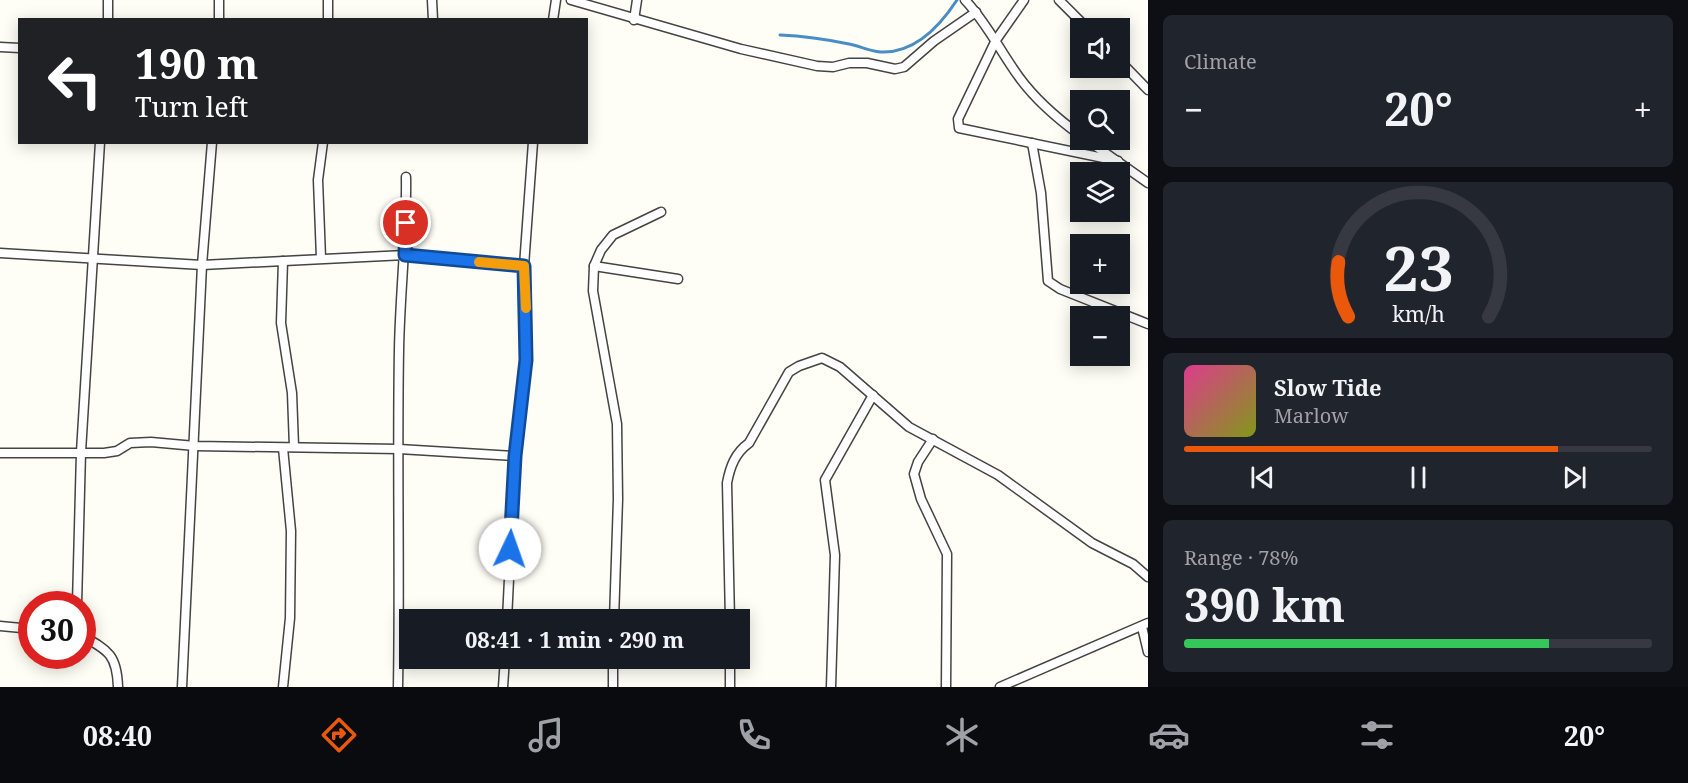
<!DOCTYPE html>
<meta charset="utf-8">
<style>
body{margin:0;font-family:"Noto Serif",serif;background:#20242c;color:#f1f3f6;height:100vh;display:flex;flex-direction:column;font-size:22px;white-space:nowrap}
*{box-sizing:border-box;margin:0}
p{font-size:20px;color:#9ea1a6}
.icon{flex:none;width:33px;height:33px;fill:none;stroke:currentColor;stroke-width:2;stroke-linecap:round;stroke-linejoin:round}
.map{position:relative;flex:1;overflow:hidden}
.drawer{display:flex;flex-direction:column;gap:15px;padding:15px;background:#0d0f14;width:540px}
.drawer>*{flex:none}
.top-card{position:absolute;left:18px;top:18px;width:570px;height:126px;border-radius:0px;box-shadow:0 3px 15px #0003;background:#202124;color:#fff;overflow:hidden}
.buttons{position:absolute;left:1070px;top:18px;display:grid;gap:12px}
.buttons a{display:grid;place-items:center;width:60px;height:60px;border-radius:0px;background:#171b24;box-shadow:0 3px 15px #0003;font-size:30px}
.speed{position:absolute;left:18px;top:591px;display:flex;gap:12px;font-size:30px;font-weight:700;text-align:center}
.speed>*{display:grid;place-content:center;width:78px;height:78px;border-radius:50%;background:#171b24;box-shadow:0 3px 15px #0003;line-height:1}
.speed .limit{border:9px solid #d22;background:#fff;color:#111}
.pin{position:absolute;display:grid;place-items:center;width:51px;height:51px;color:#fff;margin:-26px;border:3px solid #fff;border-radius:50%;box-shadow:0 2px 6px #0007}
.me{position:absolute;width:66px;margin:-33px;rotate:3deg;stroke-linejoin:round;filter:drop-shadow(0 0 4px #0008)}
.turn{display:flex;align-items:center;gap:21px;height:126px;padding:0 18px;font-size:27px}
.turn .icon{width:78px;height:78px;stroke-width:2.5}
.turn b{display:block;font-size:42px;line-height:51px}
.big{font-size:45px;font-weight:700;line-height:1.1}
.drawer .tile{flex:1;display:flex;flex-direction:column;justify-content:center;gap:9px;min-width:0;padding:0 21px;border-radius:9px;background:#20242c}
.drawer .dial{align-items:center;gap:0}
.dial svg{height:156px;overflow:visible;fill:none;stroke:#363941;stroke-width:7;stroke-linecap:round;text-anchor:middle}
.dial text{fill:#f1f3f6;stroke:none}
.song{display:flex;align-items:center;gap:18px}
.cover{width:72px;height:72px;border-radius:9px;background:linear-gradient(135deg,hsl(330 70% 55%),hsl(70 70% 35%))}
.played{height:6px;border-radius:3px;background:linear-gradient(90deg,#ea580c 80%,#363941 80%)}
.keys{display:flex;justify-content:space-around;direction:ltr}
.heat{display:flex;justify-content:space-between;align-items:center;font-size:33px;direction:ltr}
.charge{height:9px;border-radius:4px;background:linear-gradient(90deg,#34c759 78%,#363941 0)}
.trip{position:absolute;left:399px;top:609px;width:351px;height:60px;border-radius:0px;background:#171b24;box-shadow:0 3px 15px #0003;font-weight:700;line-height:60px;text-align:center}
.dock{display:flex;height:96px;justify-content:space-around;align-items:center;background:#090b0e;color:#9ea1a6}
.dock .icon{width:42px;height:42px}
.dock .active{color:#ea580c}
.dock b{font-size:27px;color:#f1f3f6}
main{display:flex;flex:1;min-height:0}
.map>svg:first-child{display:block}
.lines{fill:none;stroke-linecap:round;stroke-linejoin:round}
.stream{stroke:#498dc5;stroke-width:3}
.minor-casing{stroke:#444;stroke-width:11}
.minor{stroke:#fff;stroke-width:8}
.route-casing{stroke:#114b97;stroke-width:15}
.route{stroke:#1a73e8;stroke-width:10}
.slow{stroke:#f59e0b;stroke-width:10}
</style>
<main>
<div class="map">
<svg width="1148" height="687" viewBox="0 0 1148 687">
<rect width="100%" height="100%" fill="#fefdf6"/>
<g class="lines">
<!-- stream -->
<path class="stream" d="M 780,35 C 803,36 825,39 849,44 C 859,46 870,51 880,52 C 914,54 940,26 957,0"/>
<!-- minor casing -->
<g class="minor-casing">
<g id="minor">
<polyline points="328,0 328,20"/>
<polyline points="432,0 433,20"/>
<polyline points="571,0 741,49 817,66 833,67 849,63 867,63 895,69 904,67 934,41 976,12"/>
<path d="M 965,0 C 987,23 1000,51 1019,77 C 1035,99 1058,119 1080,135"/>
<polyline points="1024,0 996,40 958,119 959,128 1118,161"/>
<polyline points="1059,0 1087,28"/>
<polyline points="108,20 108,0"/>
<polyline points="219,20 219,0"/>
<polyline points="553,20 556,0"/>
<polyline points="634,20 637,0"/>
<polyline points="0,47 20,48"/>
<polyline points="1119,60 1148,90"/>
<polyline points="1087,140 1148,183"/>
<polyline points="1032,143 1041,193 1048,281 1060,289 1148,324"/>
<polyline points="0,253 202,265 405,255 524,266"/>
<polyline points="321,258 318,180 323,142"/>
<polyline points="283,261 281,323 292,393 294,447"/>
<polyline points="594,266 678,279"/>
<polyline points="933,439 918,462 914,474 921,499 947,554 946,687"/>
<polyline points="0,453 104,453 117,451 130,443 151,442 195,446 399,449 515,456"/>
<polyline points="77,604 81,452 100,142"/>
<polyline points="507,620 515,456 526,360 524,266 533,142"/>
<polyline points="614,620 618,499 617,424 593,291 594,266 601,250 613,235 661,212"/>
<path d="M 730,620 L 727,483 C 730,467 735,453 749,443 L 789,372 L 799,366 L 822,358 L 840,367 L 909,427 L 998,475 L 1092,543 L 1133,564 L 1148,577"/>
<polyline points="0,626 32,629"/>
<polyline points="1142,627 1148,652"/>
<path d="M 82,636 C 109,650 117,656 118,687"/>
<polyline points="730,658 730,687"/>
<polyline points="182,687 202,265 212,142"/>
<polyline points="283,687 290,618 291,531 283,448"/>
<path d="M 398,687 C 400,575 397,462 399,350 C 400,292 407,235 406,177"/>
<polyline points="503,687 505,658"/>
<polyline points="613,687 613,658"/>
<polyline points="831,687 835,555 825,480 873,395"/>
<polyline points="1000,687 1148,623"/>
</g>
</g>
<!-- minor -->
<use href="#minor" class="minor"/>
</g>
<g class="lines">
<!-- route casing -->
<g class="route-casing">
<polyline id="route" points="406,223 405,255 524,266 526,360 515,456 510,549"/>
</g>
<!-- route -->
<use href="#route" class="route"/>
<!-- slow -->
<polyline class="slow" points="479,262 524,266 526,308"/>
</g>
</svg>
<div class="buttons">
<a><svg class="icon" aria-label="sound" viewBox="0 0 24 24"><path d="M4 9h4l5-4v14l-5-4H4zM17 9q2 3 0 6"/></svg></a>
<a><svg class="icon" aria-label="search" viewBox="0 0 24 24"><circle cx="10" cy="10" r="6"/><path d="M15 15l6 6"/></svg></a>
<a><svg class="icon" aria-label="layers" viewBox="0 0 24 24"><path d="M12 4l9 5-9 5-9-5zM3 14l9 5 9-5"/></svg></a>
<a>+</a>
<a>−</a>
</div>
<div class="speed"><div class="limit">30</div></div>
<div class="pin" style="left:406px;top:223px;background:#d93025"><svg class="icon" aria-label="arrive" viewBox="0 0 24 24"><path d="M6 21V4h12l-3 4 3 4H6"/></svg></div>
<svg class="me" style="left:510px;top:549px" viewBox="-20 -20 40 40"><circle r="19" fill="#fff"/><path d="M0-13L10 11 0 6-10 11z" fill="#1a73e8"/></svg>
<div class="trip">08:41 · 1 min · 290 m</div>
<div class="top-card">
<div class="turn"><svg class="icon" aria-label="left" viewBox="0 0 24 24"><path d="M17 20v-9H6M10 6l-5 5 5 5"/></svg><div><b>190 m</b>Turn left</div></div>
</div>
</div>
<section class="drawer">
<div class="tile"><p>Climate</p>
<div class="heat"><a>−</a><b class="big">20°</b><a>+</a></div>
</div>
<div class="tile dial"><svg viewBox="0 0 100 80">
<path d="M14 69A42 42 0 1 1 86 69"/>
<path d="M14 69A42 42 0 0 1 9 41" stroke="#ea580c"/>
<text x="50" y="56" font-size="32" font-weight="700">23</text>
<text x="50" y="72" font-size="11">km/h</text>
</svg></div>
<div class="tile">
<div class="song"><i class="cover"></i><div><b>Slow Tide</b><p>Marlow</p></div></div>
<div class="played"></div>
<div class="keys"><svg class="icon" aria-label="previous" viewBox="0 0 24 24"><path d="M18 5L8 12l10 7zM5 5v14"/></svg><svg class="icon" aria-label="pause" viewBox="0 0 24 24"><path d="M8 5v14M16 5v14"/></svg><svg class="icon" aria-label="next" viewBox="0 0 24 24"><path d="M6 5l10 7-10 7zM19 5v14"/></svg></div>
</div>
<div class="tile"><p>Range · 78%</p><b class="big">390 km</b><div class="charge"></div></div>
</section>
</main>
<nav class="dock">
<b>08:40</b>
<svg class="icon active" aria-label="directions" viewBox="0 0 24 24"><path d="M12 3l9 9-9 9-9-9zM9 14v-3h6M13 9l2 2-2 2"/></svg>
<svg class="icon" aria-label="music" viewBox="0 0 24 24"><path d="M9 18V5l10-2v13"/><circle cx="6" cy="18" r="3"/><circle cx="16" cy="16" r="3"/></svg>
<svg class="icon" aria-label="phone" viewBox="0 0 24 24"><path d="M5 4h4l2 5-3 2q2 4 5 5l2-3 5 2v4C11 20 4 13 5 4z"/></svg>
<svg class="icon" aria-label="climate" viewBox="0 0 24 24"><path d="M12 3v18M4 7l16 10M4 17L20 7"/></svg>
<svg class="icon" aria-label="car" viewBox="0 0 24 24"><path d="M5 17H2v-5l4-1 3-4h7l3 4 3 1v5h-3M9 17h6M6 11h13"/><circle cx="7" cy="17" r="2"/><circle cx="17" cy="17" r="2"/></svg>
<svg class="icon" aria-label="filters" viewBox="0 0 24 24"><path d="M4 7h16M4 17h16"/><circle cx="9" cy="7" r="2"/><circle cx="15" cy="17" r="2"/></svg>
<b>20°</b>
</nav>
